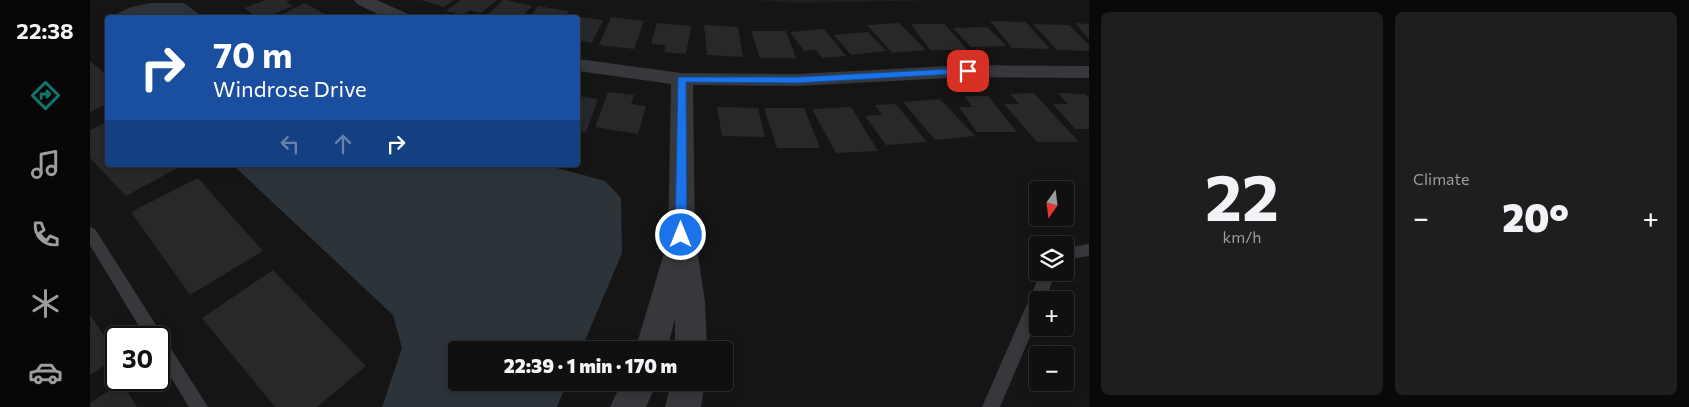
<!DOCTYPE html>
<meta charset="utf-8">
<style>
body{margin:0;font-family:Commissioner,sans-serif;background:#1e1e1e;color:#f1f3f6;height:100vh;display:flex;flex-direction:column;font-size:19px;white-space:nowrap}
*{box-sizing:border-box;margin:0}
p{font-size:16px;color:#9c9d9f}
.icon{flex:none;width:28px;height:28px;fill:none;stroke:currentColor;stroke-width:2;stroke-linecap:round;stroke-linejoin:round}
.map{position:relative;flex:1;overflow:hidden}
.details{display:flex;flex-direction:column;gap:12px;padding:12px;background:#090909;width:600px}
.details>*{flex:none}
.top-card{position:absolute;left:15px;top:15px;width:475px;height:152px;border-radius:5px;box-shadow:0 2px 12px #0003,0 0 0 1px #303030;background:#1a4fa0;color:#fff;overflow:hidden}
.needle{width:32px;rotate:194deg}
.fabs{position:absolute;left:939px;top:181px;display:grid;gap:10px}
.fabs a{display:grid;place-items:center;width:45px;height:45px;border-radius:5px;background:#101010;box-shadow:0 2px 12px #0003,0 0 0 1px #303030;font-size:25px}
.speed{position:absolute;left:15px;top:326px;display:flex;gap:10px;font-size:25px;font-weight:700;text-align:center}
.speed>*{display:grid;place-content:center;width:65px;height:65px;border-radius:50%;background:#101010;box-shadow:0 2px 12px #0003,0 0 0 1px #303030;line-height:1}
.speed .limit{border:2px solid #111;border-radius:8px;background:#fff;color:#111}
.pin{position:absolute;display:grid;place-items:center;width:42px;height:42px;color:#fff;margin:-21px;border-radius:10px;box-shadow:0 2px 8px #0006}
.me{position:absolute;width:55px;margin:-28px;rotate:0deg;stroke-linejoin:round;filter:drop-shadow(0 0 4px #0008)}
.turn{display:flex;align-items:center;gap:18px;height:105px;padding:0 25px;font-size:22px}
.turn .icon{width:65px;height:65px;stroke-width:2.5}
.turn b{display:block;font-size:35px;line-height:42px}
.lanes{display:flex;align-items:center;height:48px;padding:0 25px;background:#0003;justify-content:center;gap:25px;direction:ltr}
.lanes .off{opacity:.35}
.big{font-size:38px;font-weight:800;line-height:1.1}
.details .widget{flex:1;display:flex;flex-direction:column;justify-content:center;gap:8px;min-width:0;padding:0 18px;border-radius:8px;background:#1e1e1e}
.details .dial{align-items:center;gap:0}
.dial b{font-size:65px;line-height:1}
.heat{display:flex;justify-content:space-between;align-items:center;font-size:28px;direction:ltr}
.details .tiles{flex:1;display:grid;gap:12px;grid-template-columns:repeat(2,1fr)}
.trip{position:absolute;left:358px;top:341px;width:285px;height:50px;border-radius:5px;background:#101010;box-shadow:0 2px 12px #0003,0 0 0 1px #303030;font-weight:800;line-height:50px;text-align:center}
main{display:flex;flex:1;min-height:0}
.dock{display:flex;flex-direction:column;width:90px;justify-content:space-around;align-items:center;background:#060606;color:#9c9d9f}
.dock .icon{width:35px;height:35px}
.dock .on{color:#0f766e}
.dock b{font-size:22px;color:#f1f3f6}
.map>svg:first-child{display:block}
.green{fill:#1c211c}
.water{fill:#2d3439}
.building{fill:#28282a}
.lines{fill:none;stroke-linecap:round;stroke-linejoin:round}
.lane{fill:#36383b;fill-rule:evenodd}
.street{fill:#36383b;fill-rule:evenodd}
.route{fill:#1a73e8;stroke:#114b97}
</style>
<main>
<nav class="dock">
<b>22:38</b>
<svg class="icon on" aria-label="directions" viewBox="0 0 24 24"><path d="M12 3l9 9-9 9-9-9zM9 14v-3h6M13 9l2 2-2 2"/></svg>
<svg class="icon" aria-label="music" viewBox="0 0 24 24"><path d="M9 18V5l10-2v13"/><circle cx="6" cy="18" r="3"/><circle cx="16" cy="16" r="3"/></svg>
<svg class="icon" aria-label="phone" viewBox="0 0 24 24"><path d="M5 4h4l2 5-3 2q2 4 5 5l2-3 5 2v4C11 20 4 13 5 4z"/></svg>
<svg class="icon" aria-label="climate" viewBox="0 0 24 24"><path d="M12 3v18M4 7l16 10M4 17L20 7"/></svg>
<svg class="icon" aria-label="car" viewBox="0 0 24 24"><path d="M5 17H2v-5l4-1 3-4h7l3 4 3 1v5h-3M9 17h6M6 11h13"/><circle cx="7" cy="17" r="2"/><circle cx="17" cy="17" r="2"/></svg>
</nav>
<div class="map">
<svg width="999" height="407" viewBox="0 0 999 407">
<rect width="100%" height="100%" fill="#151516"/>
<!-- green -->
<polygon class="green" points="665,0 856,0 703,3"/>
<!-- water -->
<g class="water">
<polygon points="61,3 94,3 113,17 20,17 41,7"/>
<polygon points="143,165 456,165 515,181 531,198 532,253 491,350 366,350 366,382 477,383 467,407 292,407 312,348 303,315"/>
</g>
<!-- building -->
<g class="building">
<polygon points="175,0 200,0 196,2 203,6 174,18 168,18 154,8"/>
<polygon points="331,0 364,0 354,7"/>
<polygon points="371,0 407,0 391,13 380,10 372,15 356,11"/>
<polygon points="413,0 415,0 442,6 431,18 394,18"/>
<polygon points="215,3 235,14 227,18 184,18"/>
<polygon points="448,6 479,11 474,18 439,18"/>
<polygon points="483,16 513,20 502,43 488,40 488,18 481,18"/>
<polygon points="521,17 554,21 544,49 509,45"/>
<polygon points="900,21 936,22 960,49 922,48"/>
<polygon points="567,23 601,26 596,54 574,52 576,45 561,44"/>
<polygon points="809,23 836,50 802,53 777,25"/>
<polygon points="985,23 999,24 999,39"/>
<polygon points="821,24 855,24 877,50 840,50"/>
<polygon points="943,24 979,25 999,45 999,51 967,50"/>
<polygon points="614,25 648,27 653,57 617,55"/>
<polygon points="897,27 917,46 881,47 863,28"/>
<polygon points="734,29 756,56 732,58 726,50 714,51 700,32"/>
<polygon points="661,31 696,31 706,58 670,58"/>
<polygon points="778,32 796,51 761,55 744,35"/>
<polygon points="0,61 18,76 18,104 0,112"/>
<polygon points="518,92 544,95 541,104 556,106 548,134 505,127"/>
<polygon points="944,93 989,142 947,142 914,104 929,104 920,94"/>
<polygon points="968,93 995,94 999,98 999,129 985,129 963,104 978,104"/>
<polygon points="488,96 508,99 496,132 488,131"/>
<polygon points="874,96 898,96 927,132 887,132 869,107 882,107"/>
<polygon points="850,99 885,136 845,140 813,102"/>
<polygon points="806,104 837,142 796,145 775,116 792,115 785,105"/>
<polygon points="627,107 668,108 675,137 632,136"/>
<polygon points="761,107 788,151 746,153 722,109"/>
<polygon points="674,108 714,108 730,148 687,148"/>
<polygon points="18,122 18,165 93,165 36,196 0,158 0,130"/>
<polygon points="108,178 173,251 100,295 41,212"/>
<polygon points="183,270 276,366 227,407 185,407 112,318"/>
<polygon points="0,315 26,353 26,358 0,375"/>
<polygon points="32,382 47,407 0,407 0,403"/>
</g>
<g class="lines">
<!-- lane -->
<g class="lane">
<polygon points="0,227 5,229 118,407 99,407 69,358 69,338 56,338 0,245"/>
<polygon points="999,244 999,256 975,260 975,248"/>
<polygon points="951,272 966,272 955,300 948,300 948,318 910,407 892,407"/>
</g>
<!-- street -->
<g class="street">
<polygon points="264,0 287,0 318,14 321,18 296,18 267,4"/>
<polygon points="488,59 592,73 707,74 878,65 999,66 999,78 878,77 707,86 603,85 605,235 615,302 617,350 585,350 585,319 577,350 545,350 578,240 581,84 488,71"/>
<polygon points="532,382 567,382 556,407 520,407"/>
<polygon points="581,382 615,382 611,407 575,407"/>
</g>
</g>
<!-- route -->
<polygon class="route" points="878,68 881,69 881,73 707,83 596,82 597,235 596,239 587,239 585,235 588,77 707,77"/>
</svg>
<div class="fabs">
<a><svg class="needle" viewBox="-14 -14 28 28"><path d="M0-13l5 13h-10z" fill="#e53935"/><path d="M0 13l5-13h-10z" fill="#9c9d9f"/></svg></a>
<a><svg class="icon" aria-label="layers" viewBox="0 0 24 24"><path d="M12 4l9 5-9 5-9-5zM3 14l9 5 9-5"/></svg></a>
<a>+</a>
<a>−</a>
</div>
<div class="speed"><div class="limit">30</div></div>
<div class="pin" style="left:878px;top:71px;background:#d93025"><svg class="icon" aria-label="arrive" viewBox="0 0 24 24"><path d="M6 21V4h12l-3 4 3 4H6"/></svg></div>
<svg class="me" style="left:591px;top:235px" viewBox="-20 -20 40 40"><circle r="17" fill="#1a73e8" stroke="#fff" stroke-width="3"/><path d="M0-11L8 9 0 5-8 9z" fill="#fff"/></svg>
<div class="trip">22:39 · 1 min · 170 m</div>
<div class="top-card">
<div class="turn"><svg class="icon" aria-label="right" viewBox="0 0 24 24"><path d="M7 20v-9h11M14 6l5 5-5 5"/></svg><div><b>70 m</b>Windrose Drive</div></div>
<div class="lanes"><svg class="icon off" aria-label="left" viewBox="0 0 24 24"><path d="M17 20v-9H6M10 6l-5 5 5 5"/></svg><svg class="icon off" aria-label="ahead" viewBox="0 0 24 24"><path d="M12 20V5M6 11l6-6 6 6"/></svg><svg class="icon" aria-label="right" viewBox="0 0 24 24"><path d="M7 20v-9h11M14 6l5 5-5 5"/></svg></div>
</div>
</div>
<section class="details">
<div class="tiles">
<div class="widget dial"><b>22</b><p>km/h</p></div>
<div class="widget"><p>Climate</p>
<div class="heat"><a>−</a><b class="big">20°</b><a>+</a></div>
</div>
</div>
</section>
</main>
